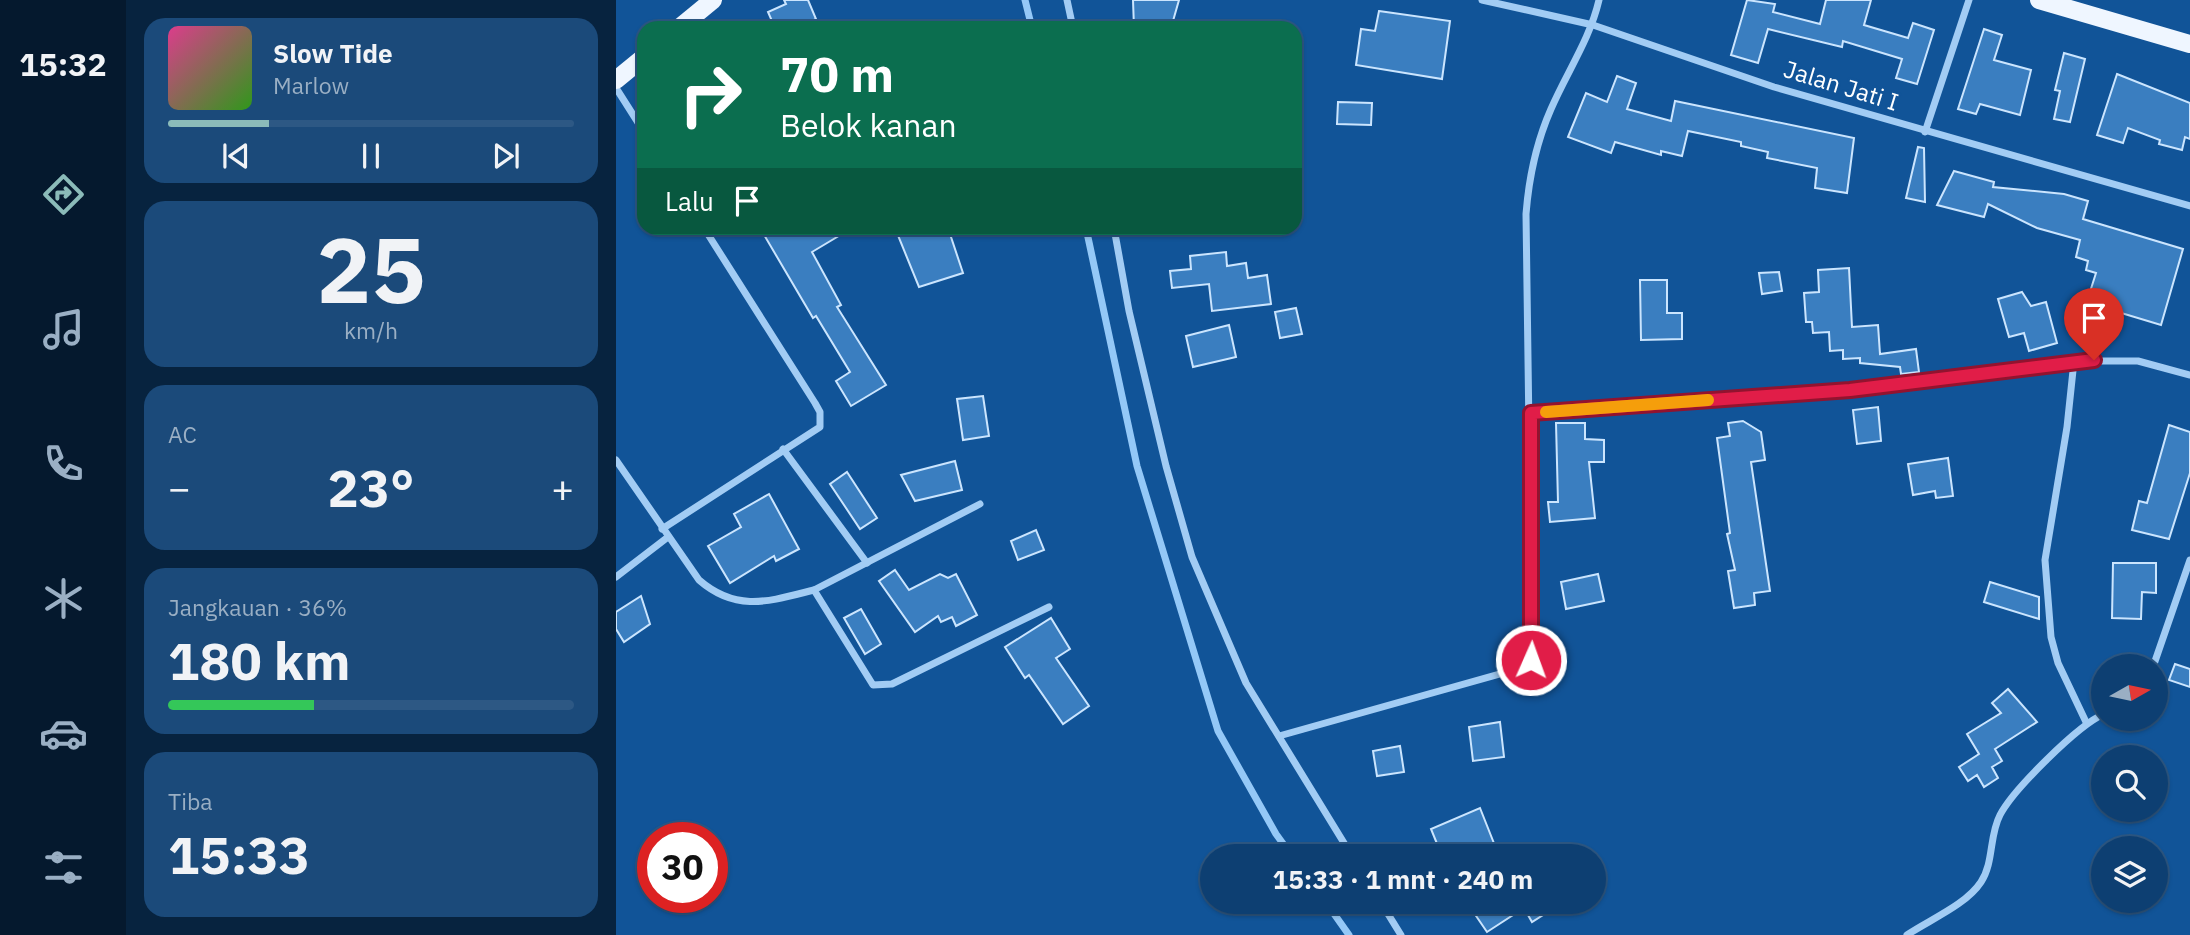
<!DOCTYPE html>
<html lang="id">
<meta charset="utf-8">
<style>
body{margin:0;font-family:"IBM Plex Sans",sans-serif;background:#1b4a7a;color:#f1f3f6;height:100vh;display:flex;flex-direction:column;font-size:26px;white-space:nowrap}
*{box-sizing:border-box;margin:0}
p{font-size:23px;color:#9aafc4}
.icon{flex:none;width:38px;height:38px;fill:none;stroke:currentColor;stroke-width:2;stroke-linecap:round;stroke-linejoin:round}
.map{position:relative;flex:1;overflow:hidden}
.panel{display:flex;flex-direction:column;gap:18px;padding:18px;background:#07233f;width:490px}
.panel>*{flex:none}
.banner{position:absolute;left:21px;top:21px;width:665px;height:214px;border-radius:21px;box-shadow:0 2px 5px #0004,0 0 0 2px #2d5884;background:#0b6e4f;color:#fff;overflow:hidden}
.needle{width:46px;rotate:81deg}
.tools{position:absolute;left:1475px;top:654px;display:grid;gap:14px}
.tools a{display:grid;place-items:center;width:77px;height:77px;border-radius:50%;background:#0d3f72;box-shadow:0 2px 5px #0004,0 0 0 2px #2d5884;font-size:35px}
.speed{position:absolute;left:21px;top:822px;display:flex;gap:14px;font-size:35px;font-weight:700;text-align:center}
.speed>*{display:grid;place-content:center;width:91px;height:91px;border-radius:50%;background:#0d3f72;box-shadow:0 2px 5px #0004,0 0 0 2px #2d5884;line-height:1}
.speed .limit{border:10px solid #d22;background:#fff;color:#111}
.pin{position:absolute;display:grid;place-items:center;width:60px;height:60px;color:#fff;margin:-72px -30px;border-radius:50% 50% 50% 0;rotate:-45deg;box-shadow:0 0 7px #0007}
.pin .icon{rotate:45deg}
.me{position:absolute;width:77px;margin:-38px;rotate:2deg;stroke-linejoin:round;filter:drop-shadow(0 0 5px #0008)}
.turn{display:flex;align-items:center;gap:24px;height:147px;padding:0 28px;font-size:32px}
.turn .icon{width:91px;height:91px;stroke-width:2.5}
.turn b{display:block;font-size:49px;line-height:60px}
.then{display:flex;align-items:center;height:66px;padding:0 28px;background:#0003;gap:14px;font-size:26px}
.big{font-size:52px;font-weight:800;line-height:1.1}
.panel .widget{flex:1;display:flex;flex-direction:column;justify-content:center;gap:10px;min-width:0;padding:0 24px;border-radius:21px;background:#1b4a7a}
.panel .dial{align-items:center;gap:0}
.dial b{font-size:91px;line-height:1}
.song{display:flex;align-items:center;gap:21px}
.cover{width:84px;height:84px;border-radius:10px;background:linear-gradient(135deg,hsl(330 70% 55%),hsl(110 70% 35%))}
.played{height:7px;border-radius:4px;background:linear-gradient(90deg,#8bbbb9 25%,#2d5884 25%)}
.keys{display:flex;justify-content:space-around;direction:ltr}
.heat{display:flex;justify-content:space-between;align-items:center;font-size:38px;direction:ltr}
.charge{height:10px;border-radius:5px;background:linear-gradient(90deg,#34c759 36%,#2d5884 0)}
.trip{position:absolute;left:584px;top:844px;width:406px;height:70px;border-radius:35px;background:#0d3f72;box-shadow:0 2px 5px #0004,0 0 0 2px #2d5884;font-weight:800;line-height:70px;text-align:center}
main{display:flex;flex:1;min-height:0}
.tab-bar{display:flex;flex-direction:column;width:126px;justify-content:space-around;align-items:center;background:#05192e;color:#9aafc4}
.tab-bar .icon{width:49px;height:49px}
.tab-bar .active{color:#8bbbb9}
.tab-bar b{font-size:32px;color:#f1f3f6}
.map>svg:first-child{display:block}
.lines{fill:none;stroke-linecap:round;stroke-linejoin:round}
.stream{stroke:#94c8f7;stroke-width:7}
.building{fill:#3a7ec0;stroke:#cbe5fe;stroke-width:2}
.minor{stroke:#a2ccf4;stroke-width:7}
.primary{stroke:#eff6ff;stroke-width:18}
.route-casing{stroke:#92132f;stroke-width:18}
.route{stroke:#e11d48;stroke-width:12}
.slow{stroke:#f59e0b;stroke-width:12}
.labels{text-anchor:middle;stroke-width:5;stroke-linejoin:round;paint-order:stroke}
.street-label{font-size:24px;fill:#fff;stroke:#115498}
</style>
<main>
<nav class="tab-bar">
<b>15:32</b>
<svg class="icon active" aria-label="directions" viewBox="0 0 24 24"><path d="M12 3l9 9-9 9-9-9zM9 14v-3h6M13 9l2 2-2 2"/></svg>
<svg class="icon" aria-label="music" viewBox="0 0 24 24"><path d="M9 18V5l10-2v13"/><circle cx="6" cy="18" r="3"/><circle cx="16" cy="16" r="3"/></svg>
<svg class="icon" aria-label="phone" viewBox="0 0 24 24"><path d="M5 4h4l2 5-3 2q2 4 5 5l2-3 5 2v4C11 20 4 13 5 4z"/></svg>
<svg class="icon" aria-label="climate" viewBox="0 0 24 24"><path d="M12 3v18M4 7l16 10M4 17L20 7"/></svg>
<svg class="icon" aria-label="car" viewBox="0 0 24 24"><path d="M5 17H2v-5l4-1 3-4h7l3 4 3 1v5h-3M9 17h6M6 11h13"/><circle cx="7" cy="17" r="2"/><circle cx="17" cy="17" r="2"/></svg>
<svg class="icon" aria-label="filters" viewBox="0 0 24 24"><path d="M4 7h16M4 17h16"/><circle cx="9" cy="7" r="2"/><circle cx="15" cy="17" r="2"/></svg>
</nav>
<section class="panel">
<div class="widget">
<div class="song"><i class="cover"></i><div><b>Slow Tide</b><p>Marlow</p></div></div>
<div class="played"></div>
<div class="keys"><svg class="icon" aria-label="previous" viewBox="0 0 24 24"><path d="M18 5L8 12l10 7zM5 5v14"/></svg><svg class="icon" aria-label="pause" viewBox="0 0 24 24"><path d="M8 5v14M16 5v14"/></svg><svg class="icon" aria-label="next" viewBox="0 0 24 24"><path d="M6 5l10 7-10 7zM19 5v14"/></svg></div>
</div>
<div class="widget dial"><b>25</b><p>km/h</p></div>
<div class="widget"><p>AC</p>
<div class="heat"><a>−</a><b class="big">23°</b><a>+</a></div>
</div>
<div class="widget"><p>Jangkauan · 36%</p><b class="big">180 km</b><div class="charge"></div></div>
<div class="widget"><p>Tiba</p><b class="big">15:33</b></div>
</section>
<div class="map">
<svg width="1574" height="935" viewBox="0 0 1574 935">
<rect width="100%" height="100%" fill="#115498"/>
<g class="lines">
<!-- stream -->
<g class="stream">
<polyline points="409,0 416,28"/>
<polyline points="470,228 521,466 602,731 660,834 676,856"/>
<polyline points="709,901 733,935"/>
</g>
</g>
<!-- building -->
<g class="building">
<polygon points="168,0 192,0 200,19 181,28 159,28 152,12 170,4"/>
<polygon points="517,0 563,0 555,28 518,28"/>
<polygon points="1131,0 1159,4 1157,12 1204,24 1210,0 1255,0 1248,25 1292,38 1297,23 1318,30 1301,84 1280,78 1286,59 1227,41 1226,47 1152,29 1142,63 1115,55"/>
<polygon points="763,11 834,21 826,79 740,65 745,29 759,31"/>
<polygon points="1368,29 1386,35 1378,60 1415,70 1404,115 1364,104 1360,114 1342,109"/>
<polygon points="1448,53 1469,59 1454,122 1438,119 1444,91 1439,90"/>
<polygon points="1501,74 1574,103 1574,139 1569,137 1566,150 1543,144 1544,140 1512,128 1507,143 1481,135"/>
<polygon points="1001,76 1020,83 1011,109 1055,121 1059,101 1238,138 1231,193 1199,188 1201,168 1151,158 1152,152 1125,146 1125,142 1072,131 1066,156 1045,151 1045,155 999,142 995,153 952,137 970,93 991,102"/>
<polygon points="722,102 756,103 755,125 721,124"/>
<polygon points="1302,147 1308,148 1309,202 1290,198"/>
<polygon points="1338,171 1378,182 1377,187 1448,194 1472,201 1467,219 1567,249 1545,325 1502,312 1497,327 1466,317 1480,273 1470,270 1472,261 1460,257 1464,240 1421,228 1372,204 1368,217 1321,205"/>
<polygon points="144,228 236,228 196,252 225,305 221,307 270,385 235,406 220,381 234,372 200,316 197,318"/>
<polygon points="279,228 332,228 347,273 303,287"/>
<polygon points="610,252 611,266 630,263 632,278 651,275 655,304 596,311 593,284 556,288 554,271 575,269 574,256"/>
<polygon points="1233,268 1236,327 1262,325 1264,354 1300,349 1303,372 1285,374 1284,367 1244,363 1244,358 1227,359 1227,350 1214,351 1213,332 1197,333 1196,322 1190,322 1188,293 1203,292 1202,270"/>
<polygon points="1163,272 1166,291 1146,294 1143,273"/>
<polygon points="1024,280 1051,280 1051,313 1066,313 1066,339 1025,340"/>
<polygon points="1406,292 1415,306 1430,302 1441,343 1413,351 1408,333 1393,337 1382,299"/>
<polygon points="680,308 686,334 664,338 659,312"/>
<polygon points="613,325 620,357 577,367 570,336"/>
<polygon points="367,396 373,436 347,440 341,399"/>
<polygon points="1262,407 1265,441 1241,444 1237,410"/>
<polygon points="1127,421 1145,432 1149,460 1135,462 1154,591 1138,593 1139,605 1118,608 1112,571 1119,570 1111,534 1114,533 1101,438 1114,436 1112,423"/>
<polygon points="940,423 969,423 969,439 988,440 988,462 973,462 979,518 934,522 932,502 942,502"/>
<polygon points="1553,425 1574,432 1574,473 1553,539 1516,530 1523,501 1531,503"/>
<polygon points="1332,458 1337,496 1320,498 1319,491 1297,495 1292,464"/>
<polygon points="339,461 346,490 299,501 285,475"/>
<polygon points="231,472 261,518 244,529 214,484"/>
<polygon points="153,494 183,549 160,561 158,556 114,583 92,546 125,527 118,514"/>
<polygon points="420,530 428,550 402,560 395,541"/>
<polygon points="1497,563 1540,563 1540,593 1526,592 1525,619 1496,618"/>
<polygon points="279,570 293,590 324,574 332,578 340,574 361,615 340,626 336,617 325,622 322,616 299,632 263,581"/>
<polygon points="982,574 988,601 950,609 945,582"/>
<polygon points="1374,582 1423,597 1423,619 1368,602"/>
<polygon points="25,596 34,624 8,642 0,629 0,612"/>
<polygon points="245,609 265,644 249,654 228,618"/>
<polygon points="435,618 454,649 440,658 473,706 447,724 413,675 409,678 389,647"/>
<polygon points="1559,664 1574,669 1574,687 1553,680"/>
<polygon points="1392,689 1421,722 1379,749 1386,761 1376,767 1382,778 1368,787 1361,775 1352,781 1343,767 1363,754 1351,734 1385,713 1376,703"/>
<polygon points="884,722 888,757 857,761 853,727"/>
<polygon points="784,746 788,772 761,776 757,751"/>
<polygon points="864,808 883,856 826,856 815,829"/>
<polygon points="863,901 949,901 916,922 908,908 871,932 854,907"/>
</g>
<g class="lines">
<!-- minor -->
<g class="minor">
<polyline points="451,0 457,28"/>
<polyline points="866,0 977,25 1158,87 1574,206"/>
<polyline points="0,88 28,132"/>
<polyline points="1309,132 1353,0"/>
<polyline points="498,228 513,311 550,466 576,557 630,683 736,856"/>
<polyline points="1458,361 1451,427 1429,560 1435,637 1442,663 1470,722"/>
<polyline points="914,413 1234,390 1458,361 1522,361 1574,375"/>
<polyline points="167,449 251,563"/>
<path d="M 0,460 L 83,580 C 121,613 154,601 198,590"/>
<polyline points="364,504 198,590 257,685 276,684 433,607"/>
<polyline points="46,529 204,427 204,412 199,403 88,228"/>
<polyline points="0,577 52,537"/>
<polyline points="1537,667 1574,560"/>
<path d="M 663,736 L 912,666 L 916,649 L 910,214 C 913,176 920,143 935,109 C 951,72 974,39 983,0"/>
<polyline points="764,901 785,935"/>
<path d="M 1291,935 C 1313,920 1350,905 1365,882 C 1378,862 1373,836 1384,815 C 1397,790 1462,725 1488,714"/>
</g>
<!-- primary -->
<g class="primary">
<polyline points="1423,0 1574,44"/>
<polyline points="63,28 97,0"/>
<polyline points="0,80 28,57"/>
</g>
</g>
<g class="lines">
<!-- route casing -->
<g class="route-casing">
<polyline id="route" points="915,660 915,413 1234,390 1478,360"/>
</g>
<!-- route -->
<use href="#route" class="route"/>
<!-- slow -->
<polyline class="slow" points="930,412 1092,400"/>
</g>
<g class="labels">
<!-- street labels -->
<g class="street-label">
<text transform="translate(1225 86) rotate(17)" y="8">Jalan Jati I</text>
</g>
</g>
</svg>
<div class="tools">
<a><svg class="needle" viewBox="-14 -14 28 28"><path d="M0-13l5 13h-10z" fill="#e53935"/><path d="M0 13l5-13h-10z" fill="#9aafc4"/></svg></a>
<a><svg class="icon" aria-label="search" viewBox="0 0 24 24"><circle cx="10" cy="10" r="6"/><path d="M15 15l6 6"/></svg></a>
<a><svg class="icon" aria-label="layers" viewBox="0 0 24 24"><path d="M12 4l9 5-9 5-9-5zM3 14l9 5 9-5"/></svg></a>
</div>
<div class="speed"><div class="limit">30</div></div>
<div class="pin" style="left:1478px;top:360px;background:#d93025"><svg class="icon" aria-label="arrive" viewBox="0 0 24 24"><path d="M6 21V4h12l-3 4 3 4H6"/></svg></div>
<svg class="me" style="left:915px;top:660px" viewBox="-20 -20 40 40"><circle r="17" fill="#e11d48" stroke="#fff" stroke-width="3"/><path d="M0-11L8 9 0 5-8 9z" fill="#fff"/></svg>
<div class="trip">15:33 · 1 mnt · 240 m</div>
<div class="banner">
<div class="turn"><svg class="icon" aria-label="right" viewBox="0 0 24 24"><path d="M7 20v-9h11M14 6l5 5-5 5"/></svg><div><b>70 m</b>Belok kanan</div></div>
<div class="then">Lalu<svg class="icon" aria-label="arrive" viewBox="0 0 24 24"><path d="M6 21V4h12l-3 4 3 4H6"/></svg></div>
</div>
</div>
</main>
